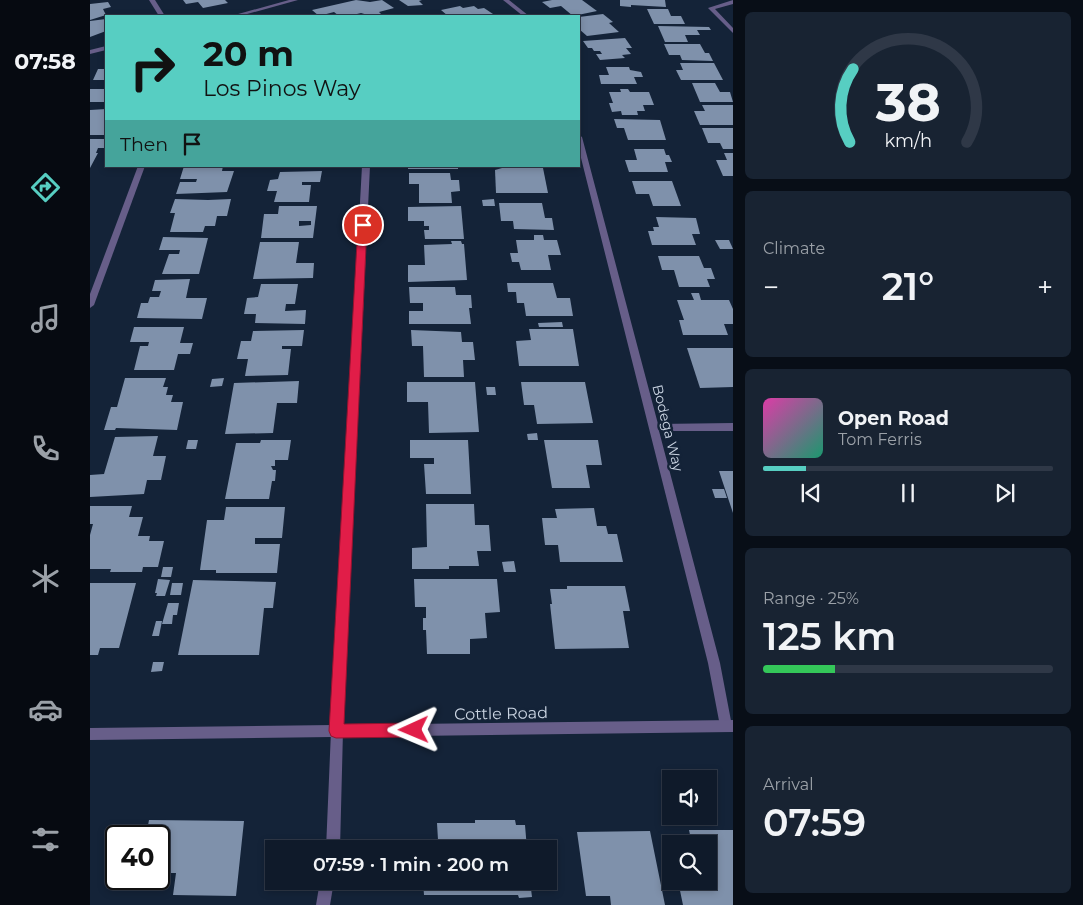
<!DOCTYPE html>
<meta charset="utf-8">
<style>
body{margin:0;font-family:Montserrat,sans-serif;background:#182332;color:#f1f3f6;height:100vh;display:flex;flex-direction:column;font-size:19px;white-space:nowrap}
*{box-sizing:border-box;margin:0}
p{font-size:16px;color:#9ba1a8}
.icon{flex:none;width:28px;height:28px;fill:none;stroke:currentColor;stroke-width:2;stroke-linecap:round;stroke-linejoin:round}
.map{position:relative;flex:1;overflow:hidden}
.details{display:flex;flex-direction:column;gap:12px;padding:12px;background:#080e17;width:350px}
.details>*{flex:none}
.guide{position:absolute;left:15px;top:15px;width:475px;height:152px;border-radius:0px;box-shadow:0 2px 8px #0003,0 0 0 1px #2f3847;background:#57cec2;color:#111;overflow:hidden}
.controls{position:absolute;left:572px;top:770px;display:grid;gap:10px}
.controls a{display:grid;place-items:center;width:55px;height:55px;border-radius:0px;background:#0f1a2a;box-shadow:0 2px 8px #0003,0 0 0 1px #2f3847;font-size:25px}
.speed{position:absolute;left:15px;top:825px;display:flex;gap:10px;font-size:25px;font-weight:700;text-align:center}
.speed>*{display:grid;place-content:center;width:65px;height:65px;border-radius:50%;background:#0f1a2a;box-shadow:0 2px 8px #0003,0 0 0 1px #2f3847;line-height:1}
.speed .limit{border:2px solid #111;border-radius:8px;background:#fff;color:#111}
.pin{position:absolute;display:grid;place-items:center;width:42px;height:42px;color:#fff;margin:-21px;border:2px solid #fff;border-radius:50%;box-shadow:0 1px 5px #0007}
.me{position:absolute;width:55px;margin:-28px;rotate:269deg;stroke-linejoin:round;filter:drop-shadow(0 0 4px #0008)}
.turn{display:flex;align-items:center;gap:18px;height:105px;padding:0 15px;font-size:22px}
.turn .icon{width:65px;height:65px;stroke-width:2.5}
.turn b{display:block;font-size:35px;line-height:42px}
.then{display:flex;align-items:center;height:48px;padding:0 15px;background:#0003;gap:10px;font-size:19px}
.big{font-size:38px;font-weight:600;line-height:1.1}
.details .card{flex:1;display:flex;flex-direction:column;justify-content:center;gap:8px;min-width:0;padding:0 18px;border-radius:8px;background:#182332}
.details .dial{align-items:center;gap:0}
.dial svg{height:130px;overflow:visible;fill:none;stroke:#2f3847;stroke-width:7;stroke-linecap:round;text-anchor:middle}
.dial text{fill:#f1f3f6;stroke:none}
.song{display:flex;align-items:center;gap:15px}
.cover{width:60px;height:60px;border-radius:8px;background:linear-gradient(135deg,hsl(320 70% 55%),hsl(160 70% 35%))}
.played{height:5px;border-radius:2px;background:linear-gradient(90deg,#57cec2 15%,#2f3847 15%)}
.keys{display:flex;justify-content:space-around;direction:ltr}
.heat{display:flex;justify-content:space-between;align-items:center;font-size:28px;direction:ltr}
.charge{height:8px;border-radius:4px;background:linear-gradient(90deg,#34c759 25%,#2f3847 0)}
.trip{position:absolute;left:175px;top:840px;width:292px;height:50px;border-radius:0px;background:#0f1a2a;box-shadow:0 2px 8px #0003,0 0 0 1px #2f3847;font-weight:600;line-height:50px;text-align:center}
main{display:flex;flex:1;min-height:0}
.tabs{display:flex;flex-direction:column;width:90px;justify-content:space-around;align-items:center;background:#060a11;color:#9ba1a8}
.tabs .icon{width:35px;height:35px}
.tabs .current{color:#57cec2}
.tabs b{font-size:22px;color:#f1f3f6}
.map>svg:first-child{display:block}
.building{fill:#7f91ab;fill-rule:evenodd}
.lines{fill:none;stroke-linecap:round;stroke-linejoin:round}
.minor{fill:#675e89;fill-rule:evenodd}
.tertiary{fill:#675e89;fill-rule:evenodd}
.route{fill:#e11d48;stroke:#92132f}
.labels{text-anchor:middle;stroke-width:5;stroke-linejoin:round;paint-order:stroke}
.street-label{font-size:14px;fill:#cbd5e3;stroke:#142338}
.near-street-label{font-size:16px;fill:#cbd5e3;stroke:#142338}
</style>
<main>
<nav class="tabs">
<b>07:58</b>
<svg class="icon current" aria-label="directions" viewBox="0 0 24 24"><path d="M12 3l9 9-9 9-9-9zM9 14v-3h6M13 9l2 2-2 2"/></svg>
<svg class="icon" aria-label="music" viewBox="0 0 24 24"><path d="M9 18V5l10-2v13"/><circle cx="6" cy="18" r="3"/><circle cx="16" cy="16" r="3"/></svg>
<svg class="icon" aria-label="phone" viewBox="0 0 24 24"><path d="M5 4h4l2 5-3 2q2 4 5 5l2-3 5 2v4C11 20 4 13 5 4z"/></svg>
<svg class="icon" aria-label="climate" viewBox="0 0 24 24"><path d="M12 3v18M4 7l16 10M4 17L20 7"/></svg>
<svg class="icon" aria-label="car" viewBox="0 0 24 24"><path d="M5 17H2v-5l4-1 3-4h7l3 4 3 1v5h-3M9 17h6M6 11h13"/><circle cx="7" cy="17" r="2"/><circle cx="17" cy="17" r="2"/></svg>
<svg class="icon" aria-label="filters" viewBox="0 0 24 24"><path d="M4 7h16M4 17h16"/><circle cx="9" cy="7" r="2"/><circle cx="15" cy="17" r="2"/></svg>
</nav>
<div class="map">
<svg width="643" height="905" viewBox="0 0 643 905">
<rect width="100%" height="100%" fill="#142338"/>
<!-- building -->
<g class="building">
<polygon points="93,0 135,0 138,3 113,8 108,2 96,4"/>
<polygon points="266,0 280,2 292,0 304,8 289,12 291,14 281,16 271,13 267,14 270,16 249,16 244,12 229,16 222,10"/>
<polygon points="309,0 332,0 329,1 333,5 318,6"/>
<polygon points="462,0 492,0 507,11 483,16 471,6 460,8 452,2"/>
<polygon points="530,0 575,0 576,7 541,5 541,7 530,6"/>
<polygon points="18,2 21,7 13,9 16,15 0,20 0,4"/>
<polygon points="370,6 373,8 384,6 388,9 394,8 406,16 358,16 351,10"/>
<polygon points="557,9 578,9 581,16 591,16 595,24 564,24"/>
<polygon points="513,14 523,22 519,23 529,32 497,36 489,29 489,17"/>
<polygon points="16,19 16,31 0,37 0,21"/>
<polygon points="568,26 619,27 621,30 607,30 610,35 595,35 598,42 575,42"/>
<polygon points="535,38 542,48 536,48 541,54 532,55 535,58 510,60 506,54 512,54 510,51 504,51 502,48 498,48 493,41"/>
<polygon points="574,44 610,44 615,53 619,53 623,61 592,60 590,55 579,55"/>
<polygon points="590,63 624,63 633,80 591,80 586,70 593,70"/>
<polygon points="16,66 16,80 3,80 8,69 15,69"/>
<polygon points="516,67 539,67 540,70 551,72 553,77 544,77 547,84 511,84 509,75 519,75"/>
<polygon points="602,83 625,83 630,92 640,92 643,102 610,102"/>
<rect x="0" y="89" width="16" height="13"/>
<polygon points="530,89 538,89 540,92 559,92 564,105 553,105 555,111 547,111 548,115 532,115 531,111 522,112 519,103 523,103 519,92 531,92"/>
<polygon points="612,105 643,105 643,125 610,125 604,111 615,111"/>
<polygon points="16,109 16,135 0,135 0,110"/>
<polygon points="524,119 570,120 576,140 538,140 534,128 527,128"/>
<polygon points="612,128 643,128 643,149 633,149 630,143 618,143"/>
<polygon points="0,139 16,139 16,148 8,148 6,153 8,153 0,168"/>
<polygon points="544,149 574,149 576,155 579,155 582,162 575,162 578,172 539,172 535,160 547,160"/>
<polygon points="634,153 643,153 643,176 633,176 626,160 637,160"/>
<polygon points="94,166 133,166 132,171 144,171 137,192 86,194 90,182 106,182 107,179 90,179"/>
<rect x="318" y="166" width="50" height="3"/>
<polygon points="412,168 453,168 458,193 406,193 405,170"/>
<polygon points="232,171 230,182 212,182 212,185 221,185 219,202 184,202 187,191 177,191 180,180 188,179 190,172"/>
<polygon points="319,173 360,173 361,180 369,180 370,191 361,192 362,203 329,203 329,184 319,184"/>
<polygon points="542,181 582,181 591,206 563,206 559,194 546,194"/>
<polygon points="85,199 118,200 141,199 137,216 127,216 125,226 115,226 113,232 80,232 85,213 80,213"/>
<polygon points="404,199 405,206 393,206 392,200"/>
<polygon points="409,203 452,203 455,218 462,218 464,230 424,229 423,221 411,221"/>
<path d="M 189,206 L 227,206 L 223,238 L 171,238 L 174,214 L 188,214 ZM 209,221 L 221,221 L 221,225 L 209,226 Z"/>
<polygon points="371,206 374,239 335,239 334,230 339,230 339,226 334,226 334,221 318,221 318,207"/>
<polygon points="566,217 606,218 610,234 602,234 606,245 562,245 558,231 564,231 563,227 569,227"/>
<polygon points="444,235 453,235 454,240 467,240 471,255 458,255 461,270 431,270 429,262 422,262 420,253 428,253 426,240 444,240"/>
<polygon points="73,237 118,238 109,274 72,274 79,254 89,254 90,250 69,250"/>
<polygon points="625,240 639,240 643,249 630,249"/>
<polygon points="361,241 371,241 372,244 374,244 377,280 318,282 318,265 335,265 334,245 362,244"/>
<polygon points="170,242 209,242 206,263 224,263 223,278 163,279"/>
<polygon points="568,256 609,256 614,268 621,268 625,279 617,279 620,287 589,287 584,270 572,270"/>
<polygon points="100,279 96,298 117,298 112,319 47,318 51,303 58,303 60,297 69,297 71,291 62,291 65,280"/>
<polygon points="417,283 463,283 467,298 480,298 483,316 436,316 434,303 427,303 426,292 418,292"/>
<polygon points="171,284 208,284 205,304 196,304 195,311 216,310 215,324 165,323 166,314 154,314 157,298 168,297"/>
<polygon points="319,287 365,287 366,295 381,295 382,308 379,308 381,324 319,324 319,311 333,311 333,303 320,303"/>
<polygon points="601,293 609,293 611,300 639,300 643,309 643,324 634,324 638,335 593,335 589,320 594,320 587,300 604,300"/>
<polygon points="472,322 473,327 449,327 448,323"/>
<polygon points="44,327 94,327 90,343 103,343 100,354 88,354 84,370 44,370 50,346 58,346 59,342 40,342"/>
<polygon points="439,329 483,329 489,366 429,366 426,341 441,340"/>
<polygon points="214,330 212,346 192,346 192,349 201,349 198,375 155,376 158,359 147,359 151,341 161,341 163,331"/>
<polygon points="321,330 371,332 372,342 383,342 385,360 373,360 374,377 334,377 333,346 322,346"/>
<polygon points="597,348 643,348 643,387 610,388"/>
<polygon points="35,378 76,378 73,387 78,387 76,395 83,395 81,402 93,402 87,430 26,428 25,430 14,430 21,407 27,407"/>
<polygon points="134,378 132,386 120,387 122,379"/>
<polygon points="209,381 207,403 187,403 183,433 135,434 144,383"/>
<polygon points="317,382 385,382 389,432 339,433 338,402 317,402"/>
<polygon points="431,382 495,382 503,423 447,424 444,405 434,405"/>
<polygon points="396,387 405,387 406,395 397,395"/>
<polygon points="447,433 448,440 438,440 437,434"/>
<polygon points="68,436 63,456 76,456 71,480 57,480 54,494 0,497 0,475 14,474 25,437"/>
<polygon points="98,440 108,440 106,449 96,449"/>
<polygon points="171,440 201,440 198,460 185,460 185,466 181,466 183,470 186,470 185,481 182,481 179,499 135,499 146,443 170,443"/>
<polygon points="320,440 378,440 381,494 336,494 334,464 344,464 344,458 320,458"/>
<polygon points="454,440 508,440 512,465 496,465 500,488 462,488"/>
<polygon points="629,471 643,471 643,513"/>
<polygon points="622,489 634,489 637,498 625,498"/>
<polygon points="336,504 384,504 385,525 399,525 401,551 387,551 389,566 359,566 359,569 322,569 322,548 337,547"/>
<polygon points="0,506 42,506 39,517 53,517 48,536 60,536 59,541 74,541 68,567 53,567 52,572 20,572 21,569 0,569 0,535 3,524 0,524"/>
<polygon points="136,507 195,507 192,538 165,538 165,544 190,544 187,573 126,573 126,570 110,570 117,520 134,520"/>
<polygon points="504,508 507,526 516,526 518,534 527,534 533,562 470,562 468,545 455,545 452,518 467,518 465,509"/>
<polygon points="424,561 426,572 414,572 412,562"/>
<polygon points="73,567 83,567 81,577 71,577"/>
<polygon points="68,579 80,580 75,596 66,596 67,593 65,593"/>
<polygon points="324,579 407,579 410,612 395,613 397,638 380,639 380,654 337,654 336,630 333,630 333,618 336,618 336,607 325,607"/>
<polygon points="103,580 186,582 183,608 174,608 169,655 88,655"/>
<polygon points="0,583 46,583 29,648 10,648 8,655 0,655"/>
<polygon points="82,583 93,583 91,595 80,595"/>
<polygon points="477,586 535,586 540,611 533,611 539,648 465,649 460,604 462,604 460,589 477,589"/>
<polygon points="78,603 89,603 87,615 83,615 82,624 72,624"/>
<polygon points="66,621 72,621 69,636 62,636"/>
<polygon points="63,662 74,662 72,671 61,672"/>
<polygon points="59,820 154,821 146,896 83,895 86,873 69,873 69,836 56,836"/>
<polygon points="385,820 425,820 426,825 435,825 437,849 333,849 333,840 348,840 347,823 385,823"/>
<polygon points="599,830 643,830 643,905 593,905 588,881 619,881 619,844 602,844"/>
<polygon points="560,831 575,905 521,905 520,896 496,896 487,832"/>
<polygon points="333,881 440,881 442,897 429,898 428,895 334,895"/>
</g>
<g class="lines">
<!-- minor -->
<g class="minor">
<polygon points="59,0 65,0 75,16 69,16"/>
<polygon points="413,0 419,0 439,16 433,16"/>
<polygon points="643,0 643,4 625,9 643,28 643,33 618,8"/>
<polygon points="489,135 492,137 568,424 643,423 643,431 569,431 630,663 642,726 641,730 636,732 631,730 630,726 618,663 489,150"/>
<polygon points="48,166 55,166 4,305 0,308 0,294"/>
<polygon points="272,166 280,166 253,731 250,849 236,849 241,731"/>
<polygon points="230,881 244,881 240,905 226,905"/>
</g>
<!-- tertiary -->
<g class="tertiary">
<polygon points="199,0 208,0 150,16 141,16"/>
<polygon points="16,46 16,50 0,54 0,50"/>
<polygon points="643,720 643,732 0,740 0,728"/>
</g>
</g>
<!-- route -->
<polygon class="route" points="273,222 277,225 254,724 324,723 330,725 332,730 330,735 324,737 246,738 241,736 239,731 268,225"/>
<g class="labels">
<!-- street labels -->
<g class="street-label">
<text transform="translate(578 428) rotate(76)" y="5">Bodega Way</text>
</g>
<!-- near-street labels -->
<g class="near-street-label">
<text transform="translate(411 713) rotate(-1)" y="6">Cottle Road</text>
</g>
</g>
</svg>
<div class="controls">
<a><svg class="icon" aria-label="sound" viewBox="0 0 24 24"><path d="M4 9h4l5-4v14l-5-4H4zM17 9q2 3 0 6"/></svg></a>
<a><svg class="icon" aria-label="search" viewBox="0 0 24 24"><circle cx="10" cy="10" r="6"/><path d="M15 15l6 6"/></svg></a>
</div>
<div class="speed"><div class="limit">40</div></div>
<div class="pin" style="left:273px;top:225px;background:#d93025"><svg class="icon" aria-label="arrive" viewBox="0 0 24 24"><path d="M6 21V4h12l-3 4 3 4H6"/></svg></div>
<svg class="me" style="left:324px;top:730px" viewBox="-20 -20 40 40"><path d="M0-17L14 15 0 8-14 15z" fill="#e11d48" stroke="#fff" stroke-width="4"/></svg>
<div class="trip">07:59 · 1 min · 200 m</div>
<div class="guide">
<div class="turn"><svg class="icon" aria-label="right" viewBox="0 0 24 24"><path d="M7 20v-9h11M14 6l5 5-5 5"/></svg><div><b>20 m</b>Los Pinos Way</div></div>
<div class="then">Then<svg class="icon" aria-label="arrive" viewBox="0 0 24 24"><path d="M6 21V4h12l-3 4 3 4H6"/></svg></div>
</div>
</div>
<section class="details">
<div class="card dial"><svg viewBox="0 0 100 80">
<path d="M14 69A42 42 0 1 1 86 69"/>
<path d="M14 69A42 42 0 0 1 16 24" stroke="#57cec2"/>
<text x="50" y="56" font-size="32" font-weight="700">38</text>
<text x="50" y="72" font-size="11">km/h</text>
</svg></div>
<div class="card"><p>Climate</p>
<div class="heat"><a>−</a><b class="big">21°</b><a>+</a></div>
</div>
<div class="card">
<div class="song"><i class="cover"></i><div><b>Open Road</b><p>Tom Ferris</p></div></div>
<div class="played"></div>
<div class="keys"><svg class="icon" aria-label="previous" viewBox="0 0 24 24"><path d="M18 5L8 12l10 7zM5 5v14"/></svg><svg class="icon" aria-label="pause" viewBox="0 0 24 24"><path d="M8 5v14M16 5v14"/></svg><svg class="icon" aria-label="next" viewBox="0 0 24 24"><path d="M6 5l10 7-10 7zM19 5v14"/></svg></div>
</div>
<div class="card"><p>Range · 25%</p><b class="big">125 km</b><div class="charge"></div></div>
<div class="card"><p>Arrival</p><b class="big">07:59</b></div>
</section>
</main>
